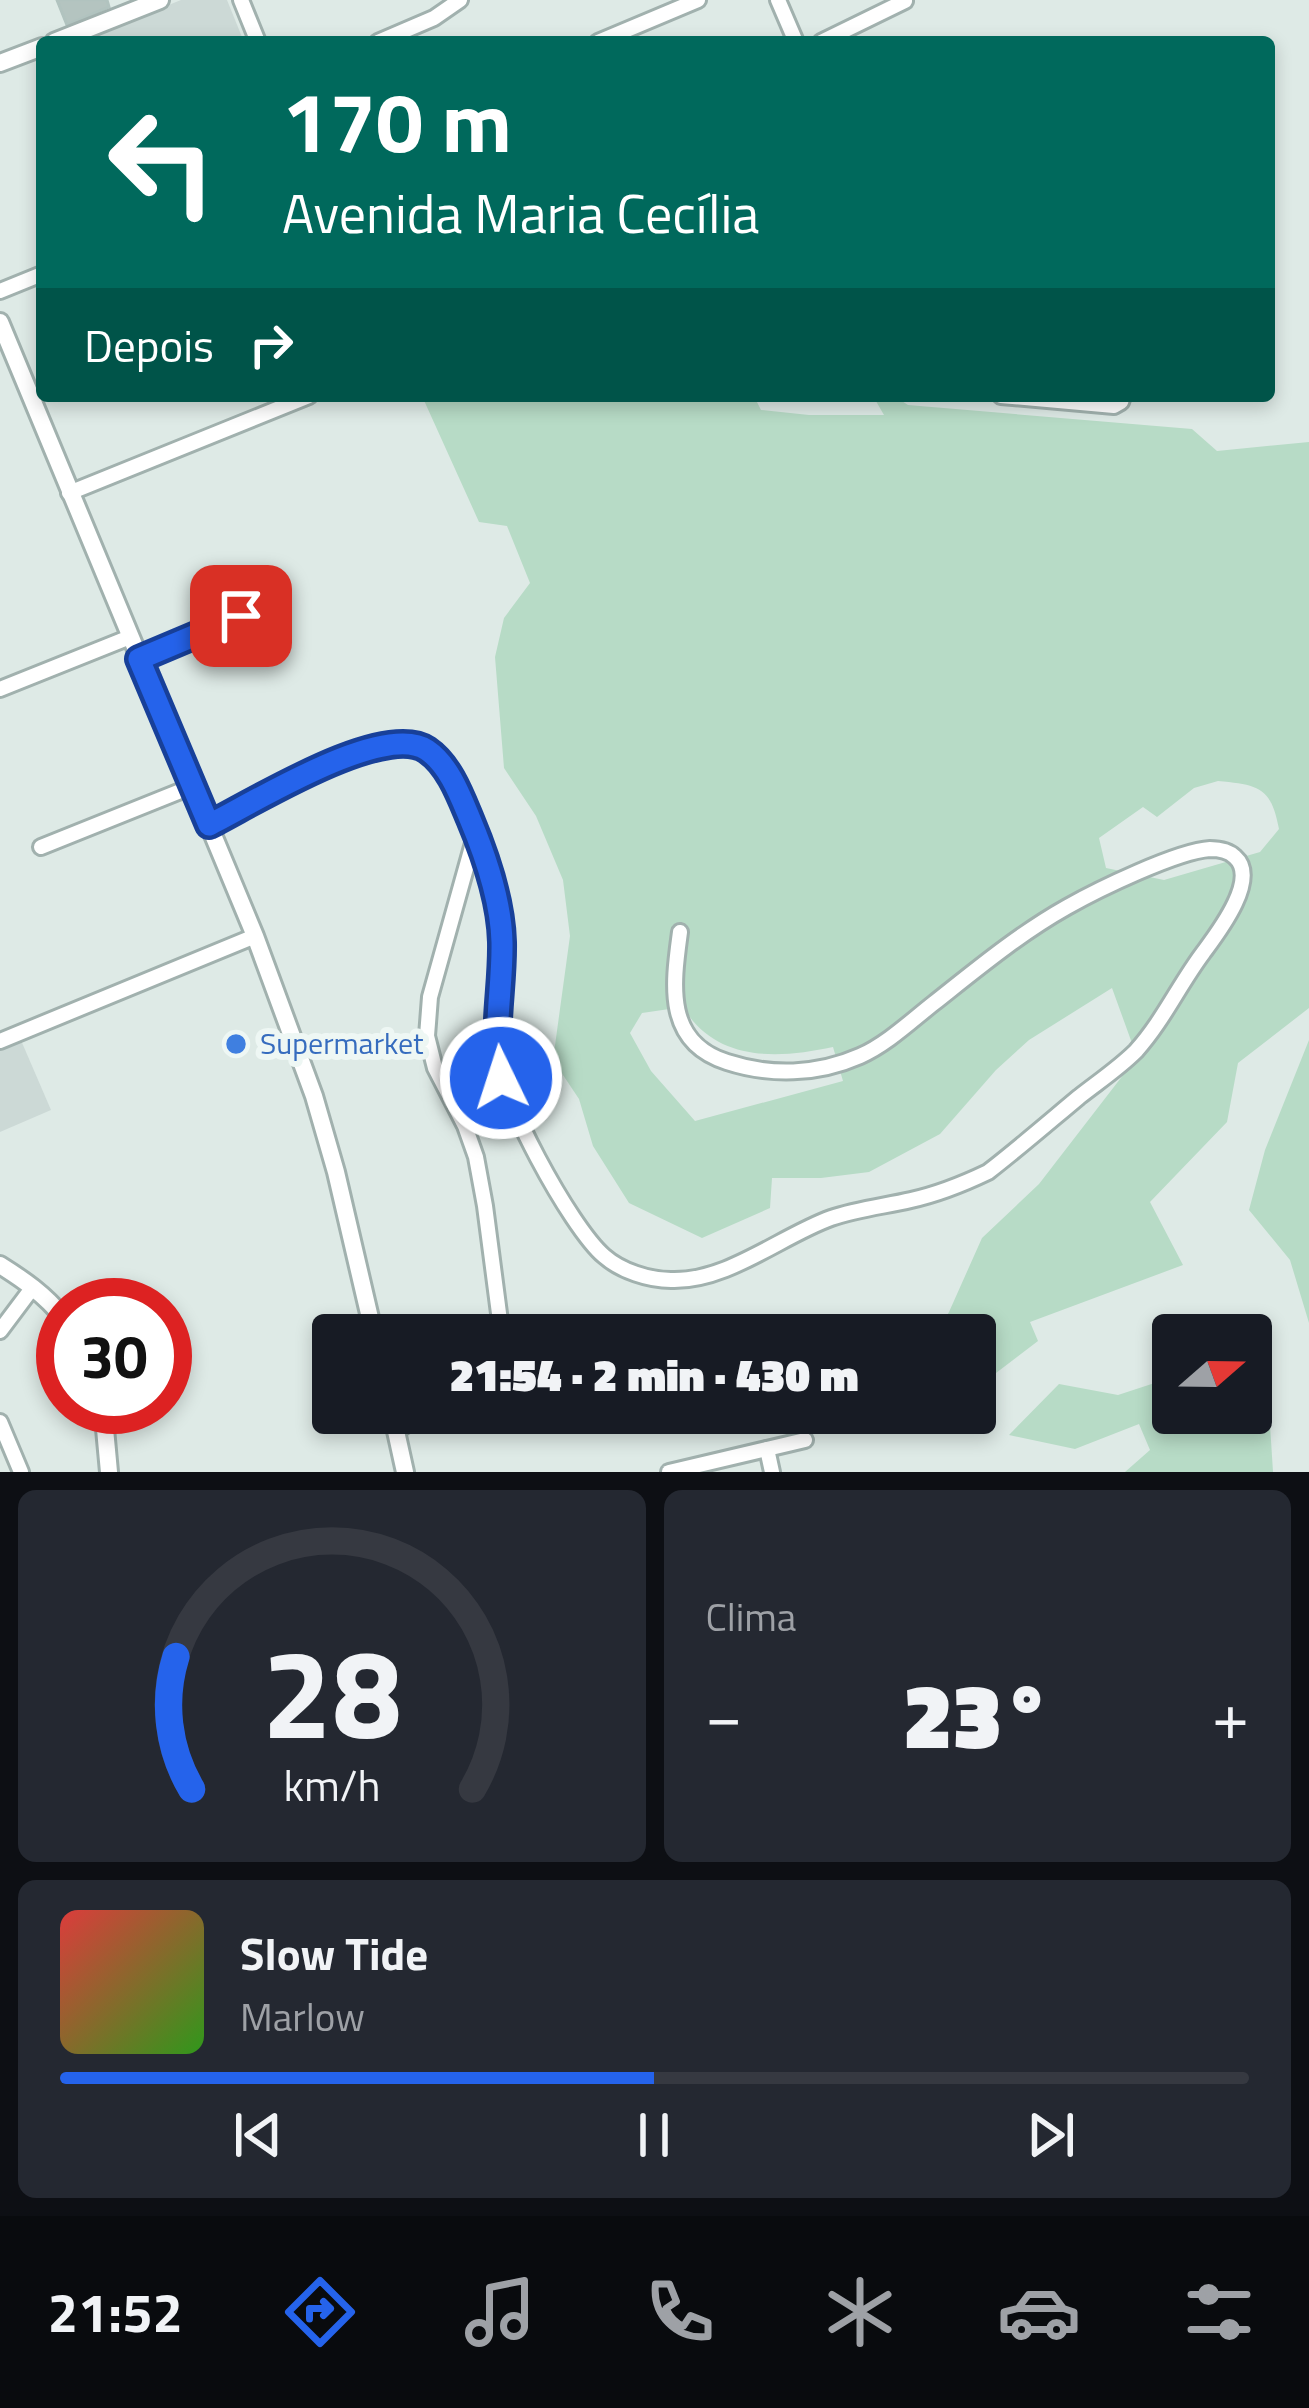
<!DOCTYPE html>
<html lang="pt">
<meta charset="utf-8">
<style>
body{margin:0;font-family:"Titillium Web",sans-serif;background:#242831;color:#f1f3f6;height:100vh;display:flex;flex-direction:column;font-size:45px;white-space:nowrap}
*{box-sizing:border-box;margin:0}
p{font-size:39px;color:#9ea1a6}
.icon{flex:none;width:66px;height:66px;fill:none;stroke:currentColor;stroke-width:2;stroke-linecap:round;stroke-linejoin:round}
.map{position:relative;height:1472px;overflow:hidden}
.drawer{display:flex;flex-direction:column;gap:18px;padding:18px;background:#0d0f14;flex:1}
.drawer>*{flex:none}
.banner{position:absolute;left:36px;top:36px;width:1239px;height:366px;border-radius:12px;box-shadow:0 6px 18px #0003;background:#00695c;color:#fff;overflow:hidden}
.needle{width:78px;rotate:70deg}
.buttons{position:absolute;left:1152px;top:1314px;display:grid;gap:24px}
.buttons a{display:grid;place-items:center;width:120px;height:120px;border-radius:12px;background:#171b24;box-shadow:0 6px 18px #0003;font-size:60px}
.speed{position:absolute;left:36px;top:1278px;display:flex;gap:24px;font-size:60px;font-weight:700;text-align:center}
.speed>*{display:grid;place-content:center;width:156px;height:156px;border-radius:50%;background:#171b24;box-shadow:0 6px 18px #0003;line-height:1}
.speed .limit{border:18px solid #d22;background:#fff;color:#111}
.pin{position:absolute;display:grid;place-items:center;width:102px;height:102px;color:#fff;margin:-51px;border-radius:24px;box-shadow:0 6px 18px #0006}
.me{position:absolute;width:132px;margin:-66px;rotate:356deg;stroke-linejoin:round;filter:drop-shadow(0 0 9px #0008)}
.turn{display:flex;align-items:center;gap:42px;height:252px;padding:0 48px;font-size:54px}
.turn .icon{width:156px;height:156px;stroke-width:2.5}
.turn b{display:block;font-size:84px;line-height:102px}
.then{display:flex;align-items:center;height:114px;padding:0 48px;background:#0003;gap:24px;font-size:45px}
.big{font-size:90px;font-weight:800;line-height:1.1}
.drawer .tile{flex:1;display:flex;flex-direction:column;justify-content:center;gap:18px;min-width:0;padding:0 42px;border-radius:18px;background:#242831}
.drawer .dial{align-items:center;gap:0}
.dial svg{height:312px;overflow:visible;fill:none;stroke:#363941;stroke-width:7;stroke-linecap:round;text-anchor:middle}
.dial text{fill:#f1f3f6;stroke:none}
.song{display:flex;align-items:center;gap:36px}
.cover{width:144px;height:144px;border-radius:18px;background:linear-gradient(135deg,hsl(0 70% 55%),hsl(110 70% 35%))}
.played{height:12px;border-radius:6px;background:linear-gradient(90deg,#2563eb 50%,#363941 50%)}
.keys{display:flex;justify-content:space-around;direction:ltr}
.heat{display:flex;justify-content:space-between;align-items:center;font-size:66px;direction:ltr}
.drawer .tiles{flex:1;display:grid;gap:18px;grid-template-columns:1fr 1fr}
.tile:last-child{grid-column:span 2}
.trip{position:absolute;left:312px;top:1314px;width:684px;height:120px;border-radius:12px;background:#171b24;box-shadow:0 6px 18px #0003;font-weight:800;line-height:120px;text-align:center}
.tab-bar{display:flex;height:192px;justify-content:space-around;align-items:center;background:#090b0e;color:#9ea1a6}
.tab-bar .icon{width:84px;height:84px}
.tab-bar .on{color:#2563eb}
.tab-bar b{font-size:54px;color:#f1f3f6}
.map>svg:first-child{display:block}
.built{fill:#ccd9d6}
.green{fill:#b7dbc6;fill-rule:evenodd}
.building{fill:#b4c4c0;stroke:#b1c3bf;stroke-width:3}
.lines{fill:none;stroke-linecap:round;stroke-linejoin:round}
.minor-casing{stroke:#a1b1ae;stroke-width:20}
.tertiary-casing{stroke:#a1b1ae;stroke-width:22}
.minor{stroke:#fff;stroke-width:14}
.tertiary{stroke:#fff;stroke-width:16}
.route-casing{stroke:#184099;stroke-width:30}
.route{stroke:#2563eb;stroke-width:21}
.shop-dot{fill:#3f7fe0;stroke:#eef7f4;stroke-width:4.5}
.labels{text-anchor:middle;stroke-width:12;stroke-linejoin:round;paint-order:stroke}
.shop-label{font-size:30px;fill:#366cbe;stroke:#eef7f4;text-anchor:start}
</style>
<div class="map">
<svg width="1309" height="1472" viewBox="0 0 1309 1472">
<rect width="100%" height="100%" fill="#deeae6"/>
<!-- built -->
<g class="built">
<polygon points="181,0 227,0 244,42 77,42"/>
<polygon points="20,1038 51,1110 0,1132 0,1046"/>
</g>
<!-- green -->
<g class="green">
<path d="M 422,396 L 754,396 L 761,410 L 809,415 L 884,415 L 873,396 L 894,396 L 908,405 L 1192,429 L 1217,451 L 1309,442 L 1309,1008 L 1238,1063 L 1227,1122 L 1150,1202 L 1183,1265 L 1030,1322 L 1038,1341 L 975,1389 L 975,1335 L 935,1335 L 949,1312 L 982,1238 L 1039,1184 L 1137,1057 L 1112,988 L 1029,1040 L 996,1070 L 940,1134 L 869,1172 L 821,1178 L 772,1178 L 770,1208 L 702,1238 L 629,1203 L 593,1146 L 579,1099 L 553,1060 L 570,936 L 563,880 L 536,816 L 504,768 L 495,657 L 504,618 L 530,583 L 507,526 L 479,522 ZM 1218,781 C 1259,785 1271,787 1279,829 L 1260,852 L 1164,880 L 1106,868 L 1099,838 L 1143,807 L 1157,817 L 1194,788 ZM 683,1007 C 716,1062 777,1059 833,1047 L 843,1081 L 695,1121 L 651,1071 L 630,1033 L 642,1013 Z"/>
<polygon points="1309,1040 1309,1323 1290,1260 1249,1210 1265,1150"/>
<polygon points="1251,1349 1266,1362 1273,1472 1125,1472 1150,1450 1139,1424 1075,1449 1009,1435 1059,1384 1118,1395 1173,1377 1173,1413 1251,1413"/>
</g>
<!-- building -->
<polygon class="building" points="57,0 107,0 109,7 67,25"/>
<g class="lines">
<!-- minor casing -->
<g class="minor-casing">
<g id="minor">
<polyline points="241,0 258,42"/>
<polyline points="778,0 796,42"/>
<polyline points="378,42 434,18 460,0"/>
<polyline points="598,42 698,0"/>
<polyline points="821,42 905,1"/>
<polyline points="0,291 42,274"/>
<polyline points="1001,396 1114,406 1121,402 1123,396"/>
<polyline points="69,493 309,396"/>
<polyline points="139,659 275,602"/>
<polyline points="0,689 130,637"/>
<path d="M 209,825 C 252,804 364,734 409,743 C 464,754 500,891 502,940 C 503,976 493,1013 495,1049 C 498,1093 570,1227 604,1256 C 621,1271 649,1280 671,1280 C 727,1282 781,1236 831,1218 C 857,1209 885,1206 911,1200 C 938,1194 963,1184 988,1172 C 1019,1148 1049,1122 1079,1097 C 1098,1082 1119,1068 1136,1051 C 1163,1021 1179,985 1203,953 C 1217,934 1260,879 1235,857 C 1229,851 1218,849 1210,849 C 1177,851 1097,890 1067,907 C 1019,934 977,969 934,1003 C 911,1021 887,1044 860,1056 C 817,1075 770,1076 727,1062 C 664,1042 673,984 680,932"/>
<polyline points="475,836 430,997 427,1036 435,1068 465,1126 476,1157 485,1206 500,1321 498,1335"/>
<polyline points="41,847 193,786"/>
<polyline points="0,1041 255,936"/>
<polyline points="0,1331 33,1287"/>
<polyline points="0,1422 21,1472"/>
<polyline points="396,1431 426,1413"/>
<polyline points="767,1449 772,1472"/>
<polyline points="669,1472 805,1440"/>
</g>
</g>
<!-- tertiary casing -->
<g class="tertiary-casing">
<g id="tertiary">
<polyline points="54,42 160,0"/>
<polyline points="0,63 42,47"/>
<polyline points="0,322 255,936 314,1096 336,1172 374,1335"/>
<path d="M 0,1265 C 24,1280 45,1295 63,1317"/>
<polyline points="103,1407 109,1472"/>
<polyline points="392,1413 405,1472"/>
</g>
</g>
<!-- minor -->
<use href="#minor" class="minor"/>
<!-- tertiary -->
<use href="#tertiary" class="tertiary"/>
</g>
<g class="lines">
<!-- route casing -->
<g class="route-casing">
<path id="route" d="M 241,616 L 139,659 L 209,825 C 253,803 384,721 427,750 C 449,765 460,795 470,819 C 486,857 501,900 502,942 C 503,988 492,1032 501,1078"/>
</g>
<!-- route -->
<use href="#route" class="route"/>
</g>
<!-- markers -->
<circle class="shop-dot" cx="236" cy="1044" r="12"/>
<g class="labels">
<!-- shop labels -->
<g class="shop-label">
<text x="260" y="1054">Supermarket</text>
</g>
</g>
</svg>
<div class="buttons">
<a><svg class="needle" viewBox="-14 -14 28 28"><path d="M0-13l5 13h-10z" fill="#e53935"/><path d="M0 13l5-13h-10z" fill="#9ea1a6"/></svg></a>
</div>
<div class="speed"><div class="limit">30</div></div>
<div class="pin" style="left:241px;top:616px;background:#d93025"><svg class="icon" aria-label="arrive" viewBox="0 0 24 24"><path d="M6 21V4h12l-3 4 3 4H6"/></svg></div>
<svg class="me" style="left:501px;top:1078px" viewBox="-20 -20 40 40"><circle r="17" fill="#2563eb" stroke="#fff" stroke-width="3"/><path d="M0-11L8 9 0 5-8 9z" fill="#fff"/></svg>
<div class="trip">21:54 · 2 min · 430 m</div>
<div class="banner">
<div class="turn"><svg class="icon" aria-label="left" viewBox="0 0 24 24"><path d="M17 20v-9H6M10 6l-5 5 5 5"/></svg><div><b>170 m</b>Avenida Maria Cecília</div></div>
<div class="then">Depois<svg class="icon" aria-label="right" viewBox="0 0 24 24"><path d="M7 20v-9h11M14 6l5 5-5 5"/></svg></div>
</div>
</div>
<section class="drawer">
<div class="tiles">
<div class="tile dial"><svg viewBox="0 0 100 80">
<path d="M14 69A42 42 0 1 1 86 69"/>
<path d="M14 69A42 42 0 0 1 10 35" stroke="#2563eb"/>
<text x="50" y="56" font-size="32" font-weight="700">28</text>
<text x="50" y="72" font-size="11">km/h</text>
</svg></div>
<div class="tile"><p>Clima</p>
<div class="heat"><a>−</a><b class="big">23°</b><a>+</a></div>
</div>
<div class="tile">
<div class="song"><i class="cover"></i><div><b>Slow Tide</b><p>Marlow</p></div></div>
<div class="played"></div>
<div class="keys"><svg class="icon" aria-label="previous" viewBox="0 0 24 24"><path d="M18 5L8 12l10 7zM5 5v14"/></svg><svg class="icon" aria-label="pause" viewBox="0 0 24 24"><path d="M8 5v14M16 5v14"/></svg><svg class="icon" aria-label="next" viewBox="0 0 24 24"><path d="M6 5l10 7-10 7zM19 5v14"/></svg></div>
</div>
</div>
</section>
<nav class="tab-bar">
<b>21:52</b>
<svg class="icon on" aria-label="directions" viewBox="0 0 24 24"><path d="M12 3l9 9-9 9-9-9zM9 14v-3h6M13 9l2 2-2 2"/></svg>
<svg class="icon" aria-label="music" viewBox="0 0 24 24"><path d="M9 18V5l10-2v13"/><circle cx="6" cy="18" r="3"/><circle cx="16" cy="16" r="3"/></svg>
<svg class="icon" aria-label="phone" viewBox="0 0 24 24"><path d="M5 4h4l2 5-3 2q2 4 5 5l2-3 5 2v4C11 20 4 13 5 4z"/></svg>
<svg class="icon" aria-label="climate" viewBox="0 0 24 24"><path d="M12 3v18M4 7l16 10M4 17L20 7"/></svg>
<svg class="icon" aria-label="car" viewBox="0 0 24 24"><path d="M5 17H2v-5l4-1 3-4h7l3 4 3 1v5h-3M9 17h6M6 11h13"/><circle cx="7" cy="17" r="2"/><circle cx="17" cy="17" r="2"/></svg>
<svg class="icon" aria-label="filters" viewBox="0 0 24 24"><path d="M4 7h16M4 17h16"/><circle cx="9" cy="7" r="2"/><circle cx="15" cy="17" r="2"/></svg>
</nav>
